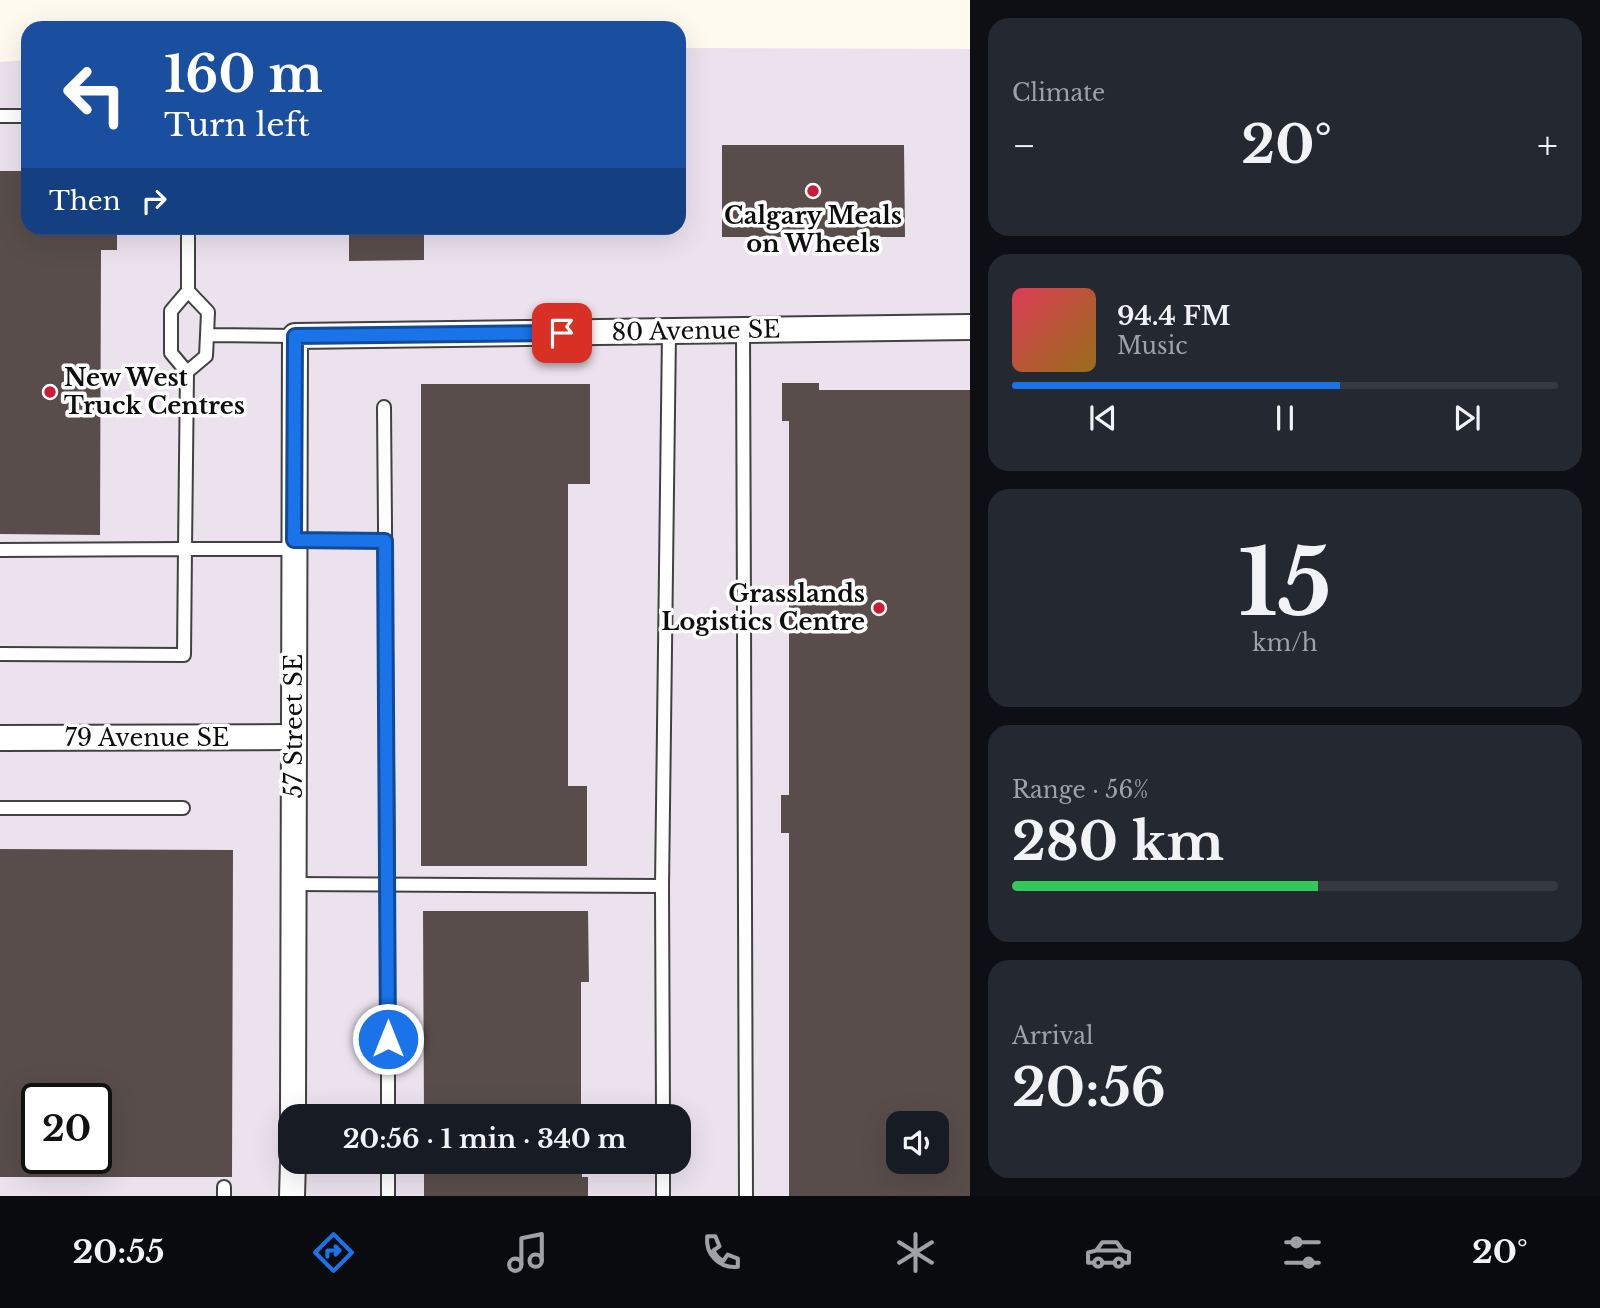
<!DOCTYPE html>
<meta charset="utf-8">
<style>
body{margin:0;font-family:"Libre Baskerville",serif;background:#242831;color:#f1f3f6;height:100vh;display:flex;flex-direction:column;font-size:26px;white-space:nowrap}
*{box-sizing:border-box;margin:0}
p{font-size:23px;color:#9ea1a6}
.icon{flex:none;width:38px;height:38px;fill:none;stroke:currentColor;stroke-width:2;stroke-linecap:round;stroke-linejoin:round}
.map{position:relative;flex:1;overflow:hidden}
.sheet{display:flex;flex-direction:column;gap:18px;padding:18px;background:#0d0f14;width:630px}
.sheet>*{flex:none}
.top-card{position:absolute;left:21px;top:21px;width:665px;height:214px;border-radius:21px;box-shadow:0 7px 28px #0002;background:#1a4fa0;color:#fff;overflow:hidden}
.controls{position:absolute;left:886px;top:1111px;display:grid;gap:14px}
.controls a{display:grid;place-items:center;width:63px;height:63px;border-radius:14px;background:#171b24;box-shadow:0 7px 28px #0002;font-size:35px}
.speed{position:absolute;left:21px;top:1083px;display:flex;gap:14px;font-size:35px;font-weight:700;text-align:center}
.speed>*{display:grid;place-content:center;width:91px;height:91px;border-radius:50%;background:#171b24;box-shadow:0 7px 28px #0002;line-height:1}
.speed .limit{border:4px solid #111;border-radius:10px;background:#fff;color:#111}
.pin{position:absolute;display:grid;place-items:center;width:60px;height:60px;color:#fff;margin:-30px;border-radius:14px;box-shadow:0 4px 10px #0006}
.me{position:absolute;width:77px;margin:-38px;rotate:0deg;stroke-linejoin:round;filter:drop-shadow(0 0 5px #0008)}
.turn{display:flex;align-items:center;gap:24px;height:147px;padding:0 28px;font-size:32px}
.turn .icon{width:91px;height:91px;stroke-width:2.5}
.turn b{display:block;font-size:49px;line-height:60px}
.then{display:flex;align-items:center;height:66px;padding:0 28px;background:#0003;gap:14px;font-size:26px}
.big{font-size:52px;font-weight:700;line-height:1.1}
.sheet .card{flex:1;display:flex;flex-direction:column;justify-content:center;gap:10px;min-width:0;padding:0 24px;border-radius:21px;background:#242831}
.sheet .dial{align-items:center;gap:0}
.dial b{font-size:91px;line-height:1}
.song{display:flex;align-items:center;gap:21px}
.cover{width:84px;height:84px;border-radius:10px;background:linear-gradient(135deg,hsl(350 70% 55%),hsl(40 70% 35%))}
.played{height:7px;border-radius:4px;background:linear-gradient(90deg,#1a73e8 60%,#363941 60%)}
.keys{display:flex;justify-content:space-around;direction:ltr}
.heat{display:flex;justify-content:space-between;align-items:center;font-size:38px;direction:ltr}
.charge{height:10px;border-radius:5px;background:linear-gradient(90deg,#34c759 56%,#363941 0)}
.trip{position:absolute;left:278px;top:1104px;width:413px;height:70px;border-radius:21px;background:#171b24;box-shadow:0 7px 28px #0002;font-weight:700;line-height:70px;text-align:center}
.dock{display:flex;height:112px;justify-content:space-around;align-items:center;background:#090b0e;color:#9ea1a6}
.dock .icon{width:49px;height:49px}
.dock .on{color:#1a73e8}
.dock b{font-size:32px;color:#f1f3f6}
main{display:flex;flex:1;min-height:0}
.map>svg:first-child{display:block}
.industrial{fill:#ebe2ed;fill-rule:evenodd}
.building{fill:#584d4a;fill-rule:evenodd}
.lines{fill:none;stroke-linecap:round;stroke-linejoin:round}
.service-casing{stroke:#414141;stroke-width:16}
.minor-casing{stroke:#414141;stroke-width:28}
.service{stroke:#fff;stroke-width:12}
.minor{stroke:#fff;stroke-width:24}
.route-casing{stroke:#114b97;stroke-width:18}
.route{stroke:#1a73e8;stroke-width:12}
.poi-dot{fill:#c91c3a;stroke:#fff;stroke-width:2.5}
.labels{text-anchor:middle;stroke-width:7;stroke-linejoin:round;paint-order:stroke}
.poi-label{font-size:24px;font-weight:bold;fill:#0e0e0e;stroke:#fff}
.street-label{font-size:24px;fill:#0e0e0e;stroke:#fff}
</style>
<main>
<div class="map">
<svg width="970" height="1196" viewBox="0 0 970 1196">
<rect width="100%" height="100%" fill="#fffaf0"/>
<!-- industrial -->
<path class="industrial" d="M 679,48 L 970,49 L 970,1196 L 0,1196 L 0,62 L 28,60 L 28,228 L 679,228 ZM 37,1099 L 96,1099 L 96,1158 L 37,1158 ZM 290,1116 L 679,1116 L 679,1162 L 290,1162 ZM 898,1124 L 936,1124 L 936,1162 L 898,1162 Z"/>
<!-- building -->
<g class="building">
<polygon points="722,145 904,145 905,237 722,237"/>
<polygon points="0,171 28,171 28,228 117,228 117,250 101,250 100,535 0,534"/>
<polygon points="349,228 424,228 424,260 349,261"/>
<path d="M 782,383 L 819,383 L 819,390 L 970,390 L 970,1196 L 789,1196 L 789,833 L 781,833 L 781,795 L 789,795 L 789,421 L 782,421 ZM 898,1124 L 936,1124 L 936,1162 L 898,1162 Z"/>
<polygon points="421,384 590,384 590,484 568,484 568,786 587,786 587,866 421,866"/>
<path d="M 0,849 L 233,850 L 232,1177 L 0,1177 ZM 37,1099 L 96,1099 L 96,1158 L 37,1158 Z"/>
<polygon points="423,911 588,911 589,982 581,982 581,1116 424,1116"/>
<polygon points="424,1162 582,1162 582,1177 588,1177 588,1196 424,1196"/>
</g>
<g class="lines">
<!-- service casing -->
<g class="service-casing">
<g id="service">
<polyline points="0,116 28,116"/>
<polyline points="188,291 188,228"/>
<polyline points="743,330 746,1196"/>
<polyline points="207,335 208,312 188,291 171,311 171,353 187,372 206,356 207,335 295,336"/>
<polyline points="187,372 185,549 294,549"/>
<polyline points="384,407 388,884 388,1116"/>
<polyline points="294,540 385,541"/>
<polyline points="0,550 185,549 184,655 0,654"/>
<polyline points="0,808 183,808"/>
<polyline points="293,884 662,886"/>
<polyline points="663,1116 662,886 669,332"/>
<polyline points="663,1162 663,1196"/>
<polyline points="224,1196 224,1187"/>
<polyline points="388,1196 388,1162"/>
</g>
</g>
<!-- minor casing -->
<g class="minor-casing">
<g id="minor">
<polyline points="0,738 294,737"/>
<polyline points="293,1116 295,336 970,327"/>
<polyline points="292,1196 293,1162"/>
</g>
</g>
<!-- service -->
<use href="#service" class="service"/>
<!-- minor -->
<use href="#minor" class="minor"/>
</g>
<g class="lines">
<!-- route casing -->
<g class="route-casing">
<polyline id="route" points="388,1039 385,541 294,540 295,336 562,333"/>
</g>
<!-- route -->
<use href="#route" class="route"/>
</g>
<!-- markers -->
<g class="poi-dot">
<circle cx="813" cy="191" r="7"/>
<circle cx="50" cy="392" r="7"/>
<circle cx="879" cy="608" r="7"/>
</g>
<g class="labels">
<!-- poi labels -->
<g class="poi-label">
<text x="813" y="224">Calgary Meals<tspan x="813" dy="28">on Wheels</tspan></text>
<text x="64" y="386" text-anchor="start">New West<tspan x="64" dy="28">Truck Centres</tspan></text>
<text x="865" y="602" text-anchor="end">Grasslands<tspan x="865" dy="28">Logistics Centre</tspan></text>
</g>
<!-- street labels -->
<g class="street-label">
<text transform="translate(696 331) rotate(-1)" y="8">80 Avenue SE</text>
<text transform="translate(294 726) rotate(-90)" y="8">57 Street SE</text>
<text x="147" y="746">79 Avenue SE</text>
</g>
</g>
</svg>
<div class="controls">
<a><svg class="icon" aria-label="sound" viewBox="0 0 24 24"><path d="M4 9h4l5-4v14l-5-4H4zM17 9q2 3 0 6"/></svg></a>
</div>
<div class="speed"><div class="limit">20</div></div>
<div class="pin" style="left:562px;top:333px;background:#d93025"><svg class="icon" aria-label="arrive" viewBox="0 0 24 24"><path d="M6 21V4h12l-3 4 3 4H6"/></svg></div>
<svg class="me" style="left:388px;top:1039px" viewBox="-20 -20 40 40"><circle r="17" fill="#1a73e8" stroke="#fff" stroke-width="3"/><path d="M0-11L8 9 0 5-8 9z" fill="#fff"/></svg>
<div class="trip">20:56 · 1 min · 340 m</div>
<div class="top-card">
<div class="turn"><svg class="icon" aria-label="left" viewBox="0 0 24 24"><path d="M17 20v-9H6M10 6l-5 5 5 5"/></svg><div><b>160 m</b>Turn left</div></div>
<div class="then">Then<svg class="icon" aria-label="right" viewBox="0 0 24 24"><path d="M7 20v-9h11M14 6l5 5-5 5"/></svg></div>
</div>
</div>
<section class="sheet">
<div class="card"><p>Climate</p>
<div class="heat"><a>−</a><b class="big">20°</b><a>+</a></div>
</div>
<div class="card">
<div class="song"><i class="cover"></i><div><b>94.4 FM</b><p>Music</p></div></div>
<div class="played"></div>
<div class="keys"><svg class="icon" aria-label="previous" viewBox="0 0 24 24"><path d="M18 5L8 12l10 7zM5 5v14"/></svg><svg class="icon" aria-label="pause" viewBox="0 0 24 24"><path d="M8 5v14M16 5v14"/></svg><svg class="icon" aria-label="next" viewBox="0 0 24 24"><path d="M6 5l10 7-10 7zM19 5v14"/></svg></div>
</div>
<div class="card dial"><b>15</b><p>km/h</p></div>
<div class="card"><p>Range · 56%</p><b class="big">280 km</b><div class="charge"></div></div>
<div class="card"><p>Arrival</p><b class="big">20:56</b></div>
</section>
</main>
<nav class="dock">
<b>20:55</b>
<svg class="icon on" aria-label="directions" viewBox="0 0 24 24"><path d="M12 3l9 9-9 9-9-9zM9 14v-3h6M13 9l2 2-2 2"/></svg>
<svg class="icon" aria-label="music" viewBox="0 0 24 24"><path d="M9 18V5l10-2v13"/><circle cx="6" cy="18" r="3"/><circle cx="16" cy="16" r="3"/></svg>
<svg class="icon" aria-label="phone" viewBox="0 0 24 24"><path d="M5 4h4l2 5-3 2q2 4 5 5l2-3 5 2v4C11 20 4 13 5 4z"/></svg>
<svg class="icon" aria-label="climate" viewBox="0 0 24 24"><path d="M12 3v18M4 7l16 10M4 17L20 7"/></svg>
<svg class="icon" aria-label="car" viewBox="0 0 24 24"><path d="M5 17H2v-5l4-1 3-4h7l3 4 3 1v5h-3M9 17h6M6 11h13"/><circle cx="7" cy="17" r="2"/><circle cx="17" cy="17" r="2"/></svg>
<svg class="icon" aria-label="filters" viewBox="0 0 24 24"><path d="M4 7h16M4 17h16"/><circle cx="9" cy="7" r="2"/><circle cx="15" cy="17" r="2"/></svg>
<b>20°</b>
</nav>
